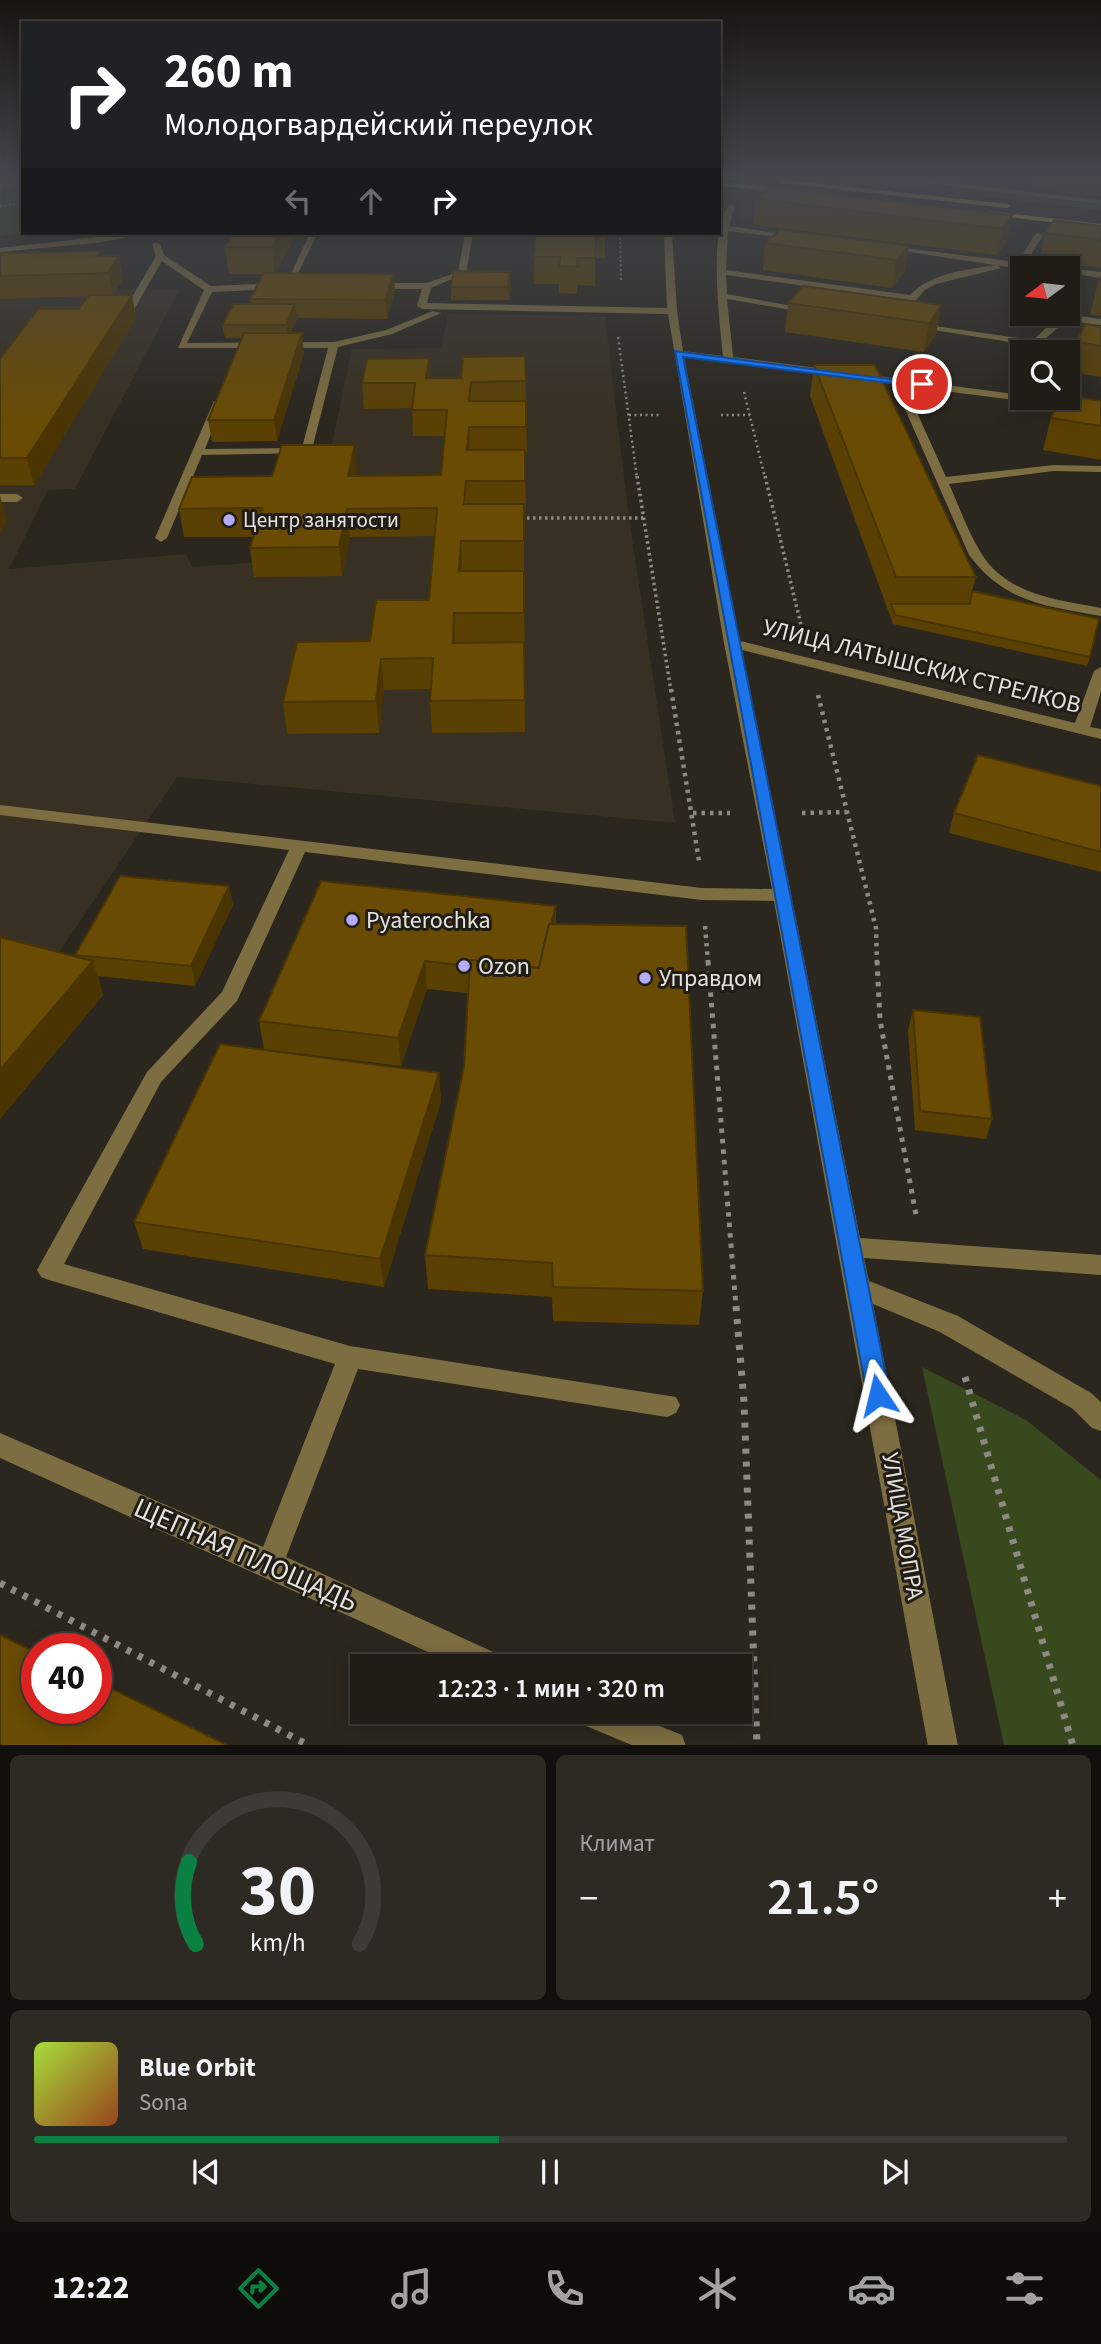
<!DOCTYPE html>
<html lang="ru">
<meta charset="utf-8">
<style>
body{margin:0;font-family:"Source Sans 3",sans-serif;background:#2d2a24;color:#f1f3f6;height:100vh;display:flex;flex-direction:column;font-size:26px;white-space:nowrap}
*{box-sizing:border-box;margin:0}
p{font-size:23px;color:#a2a2a1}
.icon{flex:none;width:38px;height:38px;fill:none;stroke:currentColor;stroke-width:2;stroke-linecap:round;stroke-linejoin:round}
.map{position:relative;height:1745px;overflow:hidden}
.side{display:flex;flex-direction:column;gap:10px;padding:10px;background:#12100d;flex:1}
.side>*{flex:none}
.top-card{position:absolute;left:21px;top:21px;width:700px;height:214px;border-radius:0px;box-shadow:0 4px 18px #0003,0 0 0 2px #3d3b36;background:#202124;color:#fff;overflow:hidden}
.needle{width:46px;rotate:255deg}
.fabs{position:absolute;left:1010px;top:256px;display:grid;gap:14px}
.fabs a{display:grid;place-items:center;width:70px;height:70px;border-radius:0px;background:#201d17;box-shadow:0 4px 18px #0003,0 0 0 2px #3d3b36;font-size:35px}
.speed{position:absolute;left:21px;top:1633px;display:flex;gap:14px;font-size:35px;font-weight:700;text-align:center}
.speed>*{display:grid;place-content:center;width:91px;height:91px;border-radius:50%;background:#201d17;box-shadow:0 4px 18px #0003,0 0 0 2px #3d3b36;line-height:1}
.speed .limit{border:10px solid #d22;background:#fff;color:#111}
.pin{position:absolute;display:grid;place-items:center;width:60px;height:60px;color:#fff;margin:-30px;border:4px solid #fff;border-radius:50%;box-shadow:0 2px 7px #0007}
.me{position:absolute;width:77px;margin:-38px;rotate:350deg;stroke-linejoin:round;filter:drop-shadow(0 0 5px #0008)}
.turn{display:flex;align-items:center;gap:24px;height:147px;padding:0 28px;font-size:32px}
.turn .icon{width:91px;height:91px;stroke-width:2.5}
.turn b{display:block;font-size:49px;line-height:60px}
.lanes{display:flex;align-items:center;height:66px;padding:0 28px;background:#0003;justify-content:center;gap:35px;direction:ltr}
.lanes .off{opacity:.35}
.big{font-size:52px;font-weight:600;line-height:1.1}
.side .card{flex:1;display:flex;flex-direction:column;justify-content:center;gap:10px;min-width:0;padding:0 24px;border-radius:10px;background:#2d2a24}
.side .dial{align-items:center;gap:0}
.dial svg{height:182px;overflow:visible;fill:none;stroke:#3d3b36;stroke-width:7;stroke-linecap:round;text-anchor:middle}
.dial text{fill:#f1f3f6;stroke:none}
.song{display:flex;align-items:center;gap:21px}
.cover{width:84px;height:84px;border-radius:10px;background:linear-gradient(135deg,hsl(80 70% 55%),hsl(20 70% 35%))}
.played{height:7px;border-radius:4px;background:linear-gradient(90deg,#0b8043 45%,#3d3b36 45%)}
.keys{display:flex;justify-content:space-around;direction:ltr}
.heat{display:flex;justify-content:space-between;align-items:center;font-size:38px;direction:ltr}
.side .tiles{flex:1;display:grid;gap:10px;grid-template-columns:1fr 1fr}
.card:last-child{grid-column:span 2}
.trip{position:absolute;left:350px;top:1654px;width:402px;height:70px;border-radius:0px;background:#201d17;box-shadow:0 4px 18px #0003,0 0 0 2px #3d3b36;font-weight:600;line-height:70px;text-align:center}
.tabs{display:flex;height:112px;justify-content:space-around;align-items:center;background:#0d0c09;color:#a2a2a1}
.tabs .icon{width:49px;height:49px}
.tabs .current{color:#0b8043}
.tabs b{font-size:32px;color:#f1f3f6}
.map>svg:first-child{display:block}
.built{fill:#373023}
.green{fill:#38491d}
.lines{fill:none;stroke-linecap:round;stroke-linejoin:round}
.path-far5{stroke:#8d8a84;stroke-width:2;stroke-dasharray:2 2.5;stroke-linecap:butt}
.path-far4{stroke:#8d8a84;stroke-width:2.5;stroke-dasharray:2 3.5;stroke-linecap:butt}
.path-far3{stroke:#8d8a84;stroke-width:3.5;stroke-dasharray:2.5 3.5;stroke-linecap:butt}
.path-far2{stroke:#8d8a84;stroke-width:4.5;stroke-dasharray:3.5 5;stroke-linecap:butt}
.path-far1{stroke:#8d8a84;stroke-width:5;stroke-dasharray:4.5 6;stroke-linecap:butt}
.path{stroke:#8d8a84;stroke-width:7;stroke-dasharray:5 8;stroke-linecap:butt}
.minor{fill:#7c6e40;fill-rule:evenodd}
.major{fill:#d2b54d;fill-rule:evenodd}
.wall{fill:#5a4003}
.shaded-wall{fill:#4a3402}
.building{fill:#694b03;stroke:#4a3402;stroke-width:2}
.route{fill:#1a73e8;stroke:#114b97;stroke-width:2}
.poi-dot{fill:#b3adf9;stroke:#211d16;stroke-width:2.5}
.labels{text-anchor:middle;stroke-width:6;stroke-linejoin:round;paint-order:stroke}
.far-poi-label{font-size:21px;fill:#e5e2de;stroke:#211d16;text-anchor:start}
.street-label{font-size:24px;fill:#e5e2de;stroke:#211d16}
.poi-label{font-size:24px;fill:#e5e2de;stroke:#211d16;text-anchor:start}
.near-street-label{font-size:28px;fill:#e5e2de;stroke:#211d16}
</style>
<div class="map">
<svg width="1101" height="1746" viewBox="0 0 1101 1746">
<rect width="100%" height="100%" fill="#2b271f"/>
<!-- built -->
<polygon class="built" points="0,275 123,278 117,289 179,290 75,489 48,490 9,569 186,554 192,567 258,562 326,472 352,349 441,348 448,314 605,316 629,518 675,823 177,777 42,978 103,995 0,1119"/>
<!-- green -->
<g class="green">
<polygon points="23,178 23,233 29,233 0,236 0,179"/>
<polygon points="813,178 860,178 1101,204 1101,210"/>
<polygon points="922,1367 1026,1420 1101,1480 1101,1745 1004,1745"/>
</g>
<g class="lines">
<!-- path-far5 -->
<g class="path-far5">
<polyline points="0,186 23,185"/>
<polyline points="0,206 23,203"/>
<polyline points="620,233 621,281"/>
</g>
<!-- path-far4 -->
<g class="path-far4">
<polyline points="618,337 637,478"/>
<polyline points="744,392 765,478"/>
<polyline points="629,415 660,415"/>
<polyline points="721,415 750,415"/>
</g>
<!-- path-far3 -->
<g class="path-far3">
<polyline points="637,476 671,691"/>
<polyline points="765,476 802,629"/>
<polyline points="521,518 643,518"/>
</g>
<!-- path-far2 -->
<g class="path-far2">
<polyline points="671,689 699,861"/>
<polyline points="818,695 876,928 877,962"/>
<polyline points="693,813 730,813"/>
<polyline points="802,813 847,812"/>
<polyline points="705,926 708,962"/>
</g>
<!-- path-far1 -->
<g class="path-far1">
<polyline points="708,961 736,1307"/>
<polyline points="877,961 880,1020 916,1215"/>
</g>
<!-- path -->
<g class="path">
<polyline points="736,1306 744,1402 757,1746"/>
<polyline points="965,1377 1073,1746"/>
<polyline points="0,1583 310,1746"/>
</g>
<!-- minor -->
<g class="minor">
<polygon points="882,178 906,178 1101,200 1101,204"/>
<path d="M 731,204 L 735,206 L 729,226 L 801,237 L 797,239 L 728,231 L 726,270 L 910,295 C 933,272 966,270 997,265 L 1001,268 L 936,284 L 925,290 L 906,311 L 901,308 L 906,300 L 726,275 L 727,294 L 814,310 L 809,313 L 727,299 L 733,357 L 1022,395 L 1022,397 L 1101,405 L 1101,411 L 905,386 L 946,477 L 1054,465 L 1101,466 L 1101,472 L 1054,471 L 949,484 C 959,506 968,532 981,553 C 1007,595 1057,600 1101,608 L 1101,616 C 1046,606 1005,603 969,555 L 894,384 L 684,357 L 740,641 L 1075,723 L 1094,671 L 1101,667 L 1101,692 L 1090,727 L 1101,729 L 1101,739 L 742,650 L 860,1238 L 1101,1255 L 1101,1275 L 864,1258 L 869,1281 L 958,1316 L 1091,1393 L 1101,1402 L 1101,1431 L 1092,1428 L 1073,1409 L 940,1332 L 873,1304 L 958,1746 L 928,1746 L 774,901 L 702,900 L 305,852 L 237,1001 L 161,1082 L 64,1264 L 350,1346 L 676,1397 L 680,1405 L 676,1413 L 667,1417 L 358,1369 L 286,1557 L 502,1656 L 507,1666 L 459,1666 L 0,1458 L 0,1433 L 263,1547 L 335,1364 L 49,1280 L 41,1277 L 37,1270 L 147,1072 L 222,992 L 289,850 L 0,815 L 0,805 L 702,888 L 772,889 L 724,643 L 668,314 L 422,309 L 417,306 L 422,289 L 373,289 L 369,286 L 373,283 L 426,283 L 458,272 L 465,233 L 473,233 L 466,273 L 431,288 L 427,303 L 667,308 L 664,233 L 672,233 L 677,311 L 683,351 L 723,356 C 720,326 707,222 731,204 Z"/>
<polygon points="133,233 150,233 96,243 0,252 0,248"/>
<polygon points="310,233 318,233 292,285 285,287"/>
<polygon points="1036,233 1043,235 1026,263 1047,268 1022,269 883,248 887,246 1018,262"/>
<polygon points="156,242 160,244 164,255 211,286 279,283 283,286 279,289 212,292 187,343 334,342 386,330 433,311 441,313 392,334 338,347 311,453 202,455 167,538 161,542 155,538 214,401 223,403 205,449 302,448 328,348 178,348 204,290 162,261 132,313 124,311 156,256 152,244"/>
<polygon points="1068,268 1101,272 1101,278 1068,273"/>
<polygon points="1057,313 1101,319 1101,325 1065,321 1043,341 1101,349 1101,355 1039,346 1033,351 1028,348 1029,345 908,326 913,323 1033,340 1058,317"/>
<polygon points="0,494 17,494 23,498 17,502 0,502"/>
<polygon points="575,1712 625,1712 682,1735 686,1746 634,1746 579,1723"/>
</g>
<!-- major -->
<g class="major">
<polygon points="778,179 1007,204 1011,206 1007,208 781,183"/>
<polygon points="719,182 792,189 796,191 792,193 719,186"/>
<polygon points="988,211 1101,224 1101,228 991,215"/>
</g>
</g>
<!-- wall -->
<g class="wall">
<polygon points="945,178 965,178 964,180"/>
<polygon points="1033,178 1101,178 1101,196 1031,188"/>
<polygon points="756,199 1012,215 1007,241 997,255 753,225"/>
<polygon points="1101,226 1101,268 1039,260 1045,233"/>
<polygon points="234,233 297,233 275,273 395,292 387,319 297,318 290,333 304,353 277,441 212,442 208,420 242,338 225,338 222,325 251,304 250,299 264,274 229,274 225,247"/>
<polygon points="536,233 605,233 605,258 595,258 595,286 577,285 577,294 559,293 559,284 534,284 534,257"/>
<polygon points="765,243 909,246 904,272 892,288 763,270"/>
<polygon points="0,253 102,256 123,278 113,295 132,295 136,318 34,485 0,485 0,359 79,309 88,296 0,299"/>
<polygon points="1101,276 1101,316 1090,315 1097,287"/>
<polygon points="511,285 509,300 451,300 451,287"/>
<polygon points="788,303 941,305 936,334 924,352 785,332"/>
<polygon points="1101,327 1101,377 1070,372 1077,342"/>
<polygon points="525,356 527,453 525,453 526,508 524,508 524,570 462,570 462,571 524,571 525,732 432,733 430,701 431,689 384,690 379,733 287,734 283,702 429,600 435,536 350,537 342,576 254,577 250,548 253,537 184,537 179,509 272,476 357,472 356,476 441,475 444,436 413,436 412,408 364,409 362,383 429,358 430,378 461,378"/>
<polygon points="814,365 976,577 972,591 1090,657 1087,666 893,624 810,396"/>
<polygon points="1101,401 1101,460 1043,450 1051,418"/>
<polygon points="1101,786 1101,872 949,833 954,813"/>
<polygon points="229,886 233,905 195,986 98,976 103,995 0,1119 0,937 76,957 75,955"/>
<polygon points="556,906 556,924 703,1291 699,1325 553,1321 552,1297 428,1289 425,1255 464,1066 468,993 427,989 401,1066 264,1049 259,1021"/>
<polygon points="913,1010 992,1119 986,1139 915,1130 908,1030"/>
<polygon points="439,1073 441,1101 384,1287 143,1249 134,1222"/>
</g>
<!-- shaded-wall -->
<g class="shaded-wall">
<polygon points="1012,215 1007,241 997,255 1002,229"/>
<polygon points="280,233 297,233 275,274 272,247"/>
<polygon points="909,246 904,272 892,288 896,260"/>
<polygon points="119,256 123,278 113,295 108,273"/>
<polygon points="510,272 511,285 509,300 508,287"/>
<polygon points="394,274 395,292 387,319 385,300"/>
<polygon points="132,295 136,318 34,485 27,458"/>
<polygon points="295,304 297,318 288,339 286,325"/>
<polygon points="941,305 936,334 924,352 929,323"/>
<polygon points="302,333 304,353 277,441 274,420"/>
<polygon points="429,358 430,383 426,378"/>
<polygon points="469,427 470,454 467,450"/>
<polygon points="355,445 357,472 351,503 348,476"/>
<polygon points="0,496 7,521 0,534"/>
<polygon points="347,509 350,537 342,576 339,547"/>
<polygon points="461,541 462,570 460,601 459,571"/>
<polygon points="454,613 455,644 453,643"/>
<polygon points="381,659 384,690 379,733 376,701"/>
<polygon points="229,886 233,905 195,986 191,966"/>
<polygon points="556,906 555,934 539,974"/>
<polygon points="93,961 103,995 0,1119 0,1070"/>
<polygon points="425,961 427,989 401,1066 398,1038"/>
<polygon points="439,1073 441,1101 384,1287 380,1259"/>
</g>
<!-- building -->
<g class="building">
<polygon points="771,187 1012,215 1002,229 756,199"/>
<polygon points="1054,220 1101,226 1101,240 1045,233"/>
<polygon points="780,230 909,246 896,260 765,243"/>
<polygon points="234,233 280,233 272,247 225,247"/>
<polygon points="536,233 596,233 595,258 577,258 578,267 559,266 560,257 534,257"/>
<polygon points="101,251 97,256 119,256 108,273 0,276 0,253"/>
<polygon points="454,271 510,272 508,287 451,287"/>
<polygon points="264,273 394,274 385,300 250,299"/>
<polygon points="1101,276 1101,287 1097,287"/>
<polygon points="804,286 941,305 929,323 788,303"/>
<polygon points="89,295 132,295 27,458 0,458 0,359 38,309 79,309"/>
<polygon points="234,304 295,304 286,325 222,325"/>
<polygon points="1085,324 1101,327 1101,346 1077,342"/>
<polygon points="244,333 302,333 274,420 208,420"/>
<polygon points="525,356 526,381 471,382 469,401 526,401 526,427 469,427 467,450 525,450 525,481 466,481 464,504 524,504 524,541 461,541 459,571 524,571 524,613 454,613 453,643 524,642 525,700 430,701 433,658 381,659 376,701 283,702 297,642 370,641 376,600 429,600 437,508 347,509 339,547 250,548 262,508 179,509 192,477 272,476 282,445 355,445 348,476 441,475 447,410 412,410 415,383 362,383 367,359 429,358 426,378 461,378 463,357"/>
<polygon points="814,365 875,365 976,577 896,577"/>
<polygon points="1068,396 1101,401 1101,426 1051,418 1060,397 1068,397"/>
<polygon points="972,591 1099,619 1090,657 895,615 891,604 970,604"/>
<polygon points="978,755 1101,786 1101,852 954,813"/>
<polygon points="120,876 229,886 191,966 75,955"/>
<polygon points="321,881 556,906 551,924 549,924 539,968 470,960 470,966 425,961 398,1038 259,1021"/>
<polygon points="549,924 686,926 703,1291 553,1287 552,1263 425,1255 464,1066 470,960 539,968"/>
<polygon points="0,937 93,961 0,1070"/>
<polygon points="913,1010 980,1017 992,1119 920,1111"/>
<polygon points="220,1044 439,1073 380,1259 134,1222"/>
<polygon points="0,1635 37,1653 37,1708 96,1708 96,1681 229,1746 0,1746"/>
</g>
<!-- sky -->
<linearGradient id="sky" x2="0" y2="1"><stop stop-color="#181511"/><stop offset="0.42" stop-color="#44474d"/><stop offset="1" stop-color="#44474d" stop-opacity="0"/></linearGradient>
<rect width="1101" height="422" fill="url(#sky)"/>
<!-- route -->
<polygon class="route" points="675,351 926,384 922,387 683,357 890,1395 886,1402 878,1406 870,1402 867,1395"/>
<!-- markers -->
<g class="poi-dot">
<circle cx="229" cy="520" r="7"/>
<circle cx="352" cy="920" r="7"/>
<circle cx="464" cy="966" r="7"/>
<circle cx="645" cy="978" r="7"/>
</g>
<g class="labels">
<!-- far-poi labels -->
<g class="far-poi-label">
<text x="243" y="527">Центр занятости</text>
</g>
<!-- street labels -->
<g class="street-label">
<text transform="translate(922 666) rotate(14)" y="8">УЛИЦА ЛАТЫШСКИХ СТРЕЛКОВ</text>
<text transform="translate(903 1526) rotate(80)" y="8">УЛИЦА МОПРА</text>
</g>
<!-- poi labels -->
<g class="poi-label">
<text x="366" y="928">Pyaterochka</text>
<text x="478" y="974">Ozon</text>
<text x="659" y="986">Управдом</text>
</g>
<!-- near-street labels -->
<g class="near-street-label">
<text transform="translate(246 1554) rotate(24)" y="10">ЩЕПНАЯ ПЛОЩАДЬ</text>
</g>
</g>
</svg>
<div class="fabs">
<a><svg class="needle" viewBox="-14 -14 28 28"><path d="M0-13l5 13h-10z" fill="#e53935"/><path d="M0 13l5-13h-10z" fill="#a2a2a1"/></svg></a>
<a><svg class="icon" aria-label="search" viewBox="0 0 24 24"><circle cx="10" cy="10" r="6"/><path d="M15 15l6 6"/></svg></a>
</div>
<div class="speed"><div class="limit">40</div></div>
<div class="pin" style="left:922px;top:384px;background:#d93025"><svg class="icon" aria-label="arrive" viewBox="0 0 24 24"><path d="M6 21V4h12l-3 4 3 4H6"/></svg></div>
<svg class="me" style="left:878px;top:1395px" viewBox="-20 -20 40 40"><path d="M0-17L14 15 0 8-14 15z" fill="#1a73e8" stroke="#fff" stroke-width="4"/></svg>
<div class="trip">12:23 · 1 мин · 320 m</div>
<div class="top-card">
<div class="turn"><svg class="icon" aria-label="right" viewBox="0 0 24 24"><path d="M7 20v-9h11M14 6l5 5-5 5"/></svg><div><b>260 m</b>Молодогвардейский переулок</div></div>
<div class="lanes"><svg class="icon off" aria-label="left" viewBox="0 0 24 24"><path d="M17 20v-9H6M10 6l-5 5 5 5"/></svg><svg class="icon off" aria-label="ahead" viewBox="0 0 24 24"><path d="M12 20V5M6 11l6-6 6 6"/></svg><svg class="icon" aria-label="right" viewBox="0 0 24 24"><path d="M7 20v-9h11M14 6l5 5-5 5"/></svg></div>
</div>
</div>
<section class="side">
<div class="tiles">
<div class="card dial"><svg viewBox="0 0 100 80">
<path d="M14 69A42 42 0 1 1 86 69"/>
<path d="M14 69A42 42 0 0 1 11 33" stroke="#0b8043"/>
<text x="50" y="56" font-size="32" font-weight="700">30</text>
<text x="50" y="72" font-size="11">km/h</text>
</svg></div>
<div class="card"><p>Климат</p>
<div class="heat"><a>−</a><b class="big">21.5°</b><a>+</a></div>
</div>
<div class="card">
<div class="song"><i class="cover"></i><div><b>Blue Orbit</b><p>Sona</p></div></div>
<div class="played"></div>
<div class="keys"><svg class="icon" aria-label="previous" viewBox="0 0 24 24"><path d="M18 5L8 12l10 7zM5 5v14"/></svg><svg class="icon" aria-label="pause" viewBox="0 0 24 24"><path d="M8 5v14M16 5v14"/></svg><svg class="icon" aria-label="next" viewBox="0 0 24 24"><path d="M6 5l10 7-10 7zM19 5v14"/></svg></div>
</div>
</div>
</section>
<nav class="tabs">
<b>12:22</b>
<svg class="icon current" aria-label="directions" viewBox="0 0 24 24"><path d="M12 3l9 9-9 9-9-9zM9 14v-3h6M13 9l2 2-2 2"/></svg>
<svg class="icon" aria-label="music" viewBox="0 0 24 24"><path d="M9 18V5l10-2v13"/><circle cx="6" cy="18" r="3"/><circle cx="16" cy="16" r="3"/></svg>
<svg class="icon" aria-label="phone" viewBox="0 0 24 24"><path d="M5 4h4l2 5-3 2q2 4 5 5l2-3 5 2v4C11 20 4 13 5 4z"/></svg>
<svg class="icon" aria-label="climate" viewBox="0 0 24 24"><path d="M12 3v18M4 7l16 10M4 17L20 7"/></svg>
<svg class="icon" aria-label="car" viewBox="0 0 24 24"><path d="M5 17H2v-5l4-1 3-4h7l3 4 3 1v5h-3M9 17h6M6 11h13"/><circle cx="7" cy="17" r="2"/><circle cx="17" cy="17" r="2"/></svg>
<svg class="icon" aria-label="filters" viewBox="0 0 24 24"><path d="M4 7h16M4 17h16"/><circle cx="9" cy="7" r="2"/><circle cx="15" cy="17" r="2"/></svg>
</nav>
